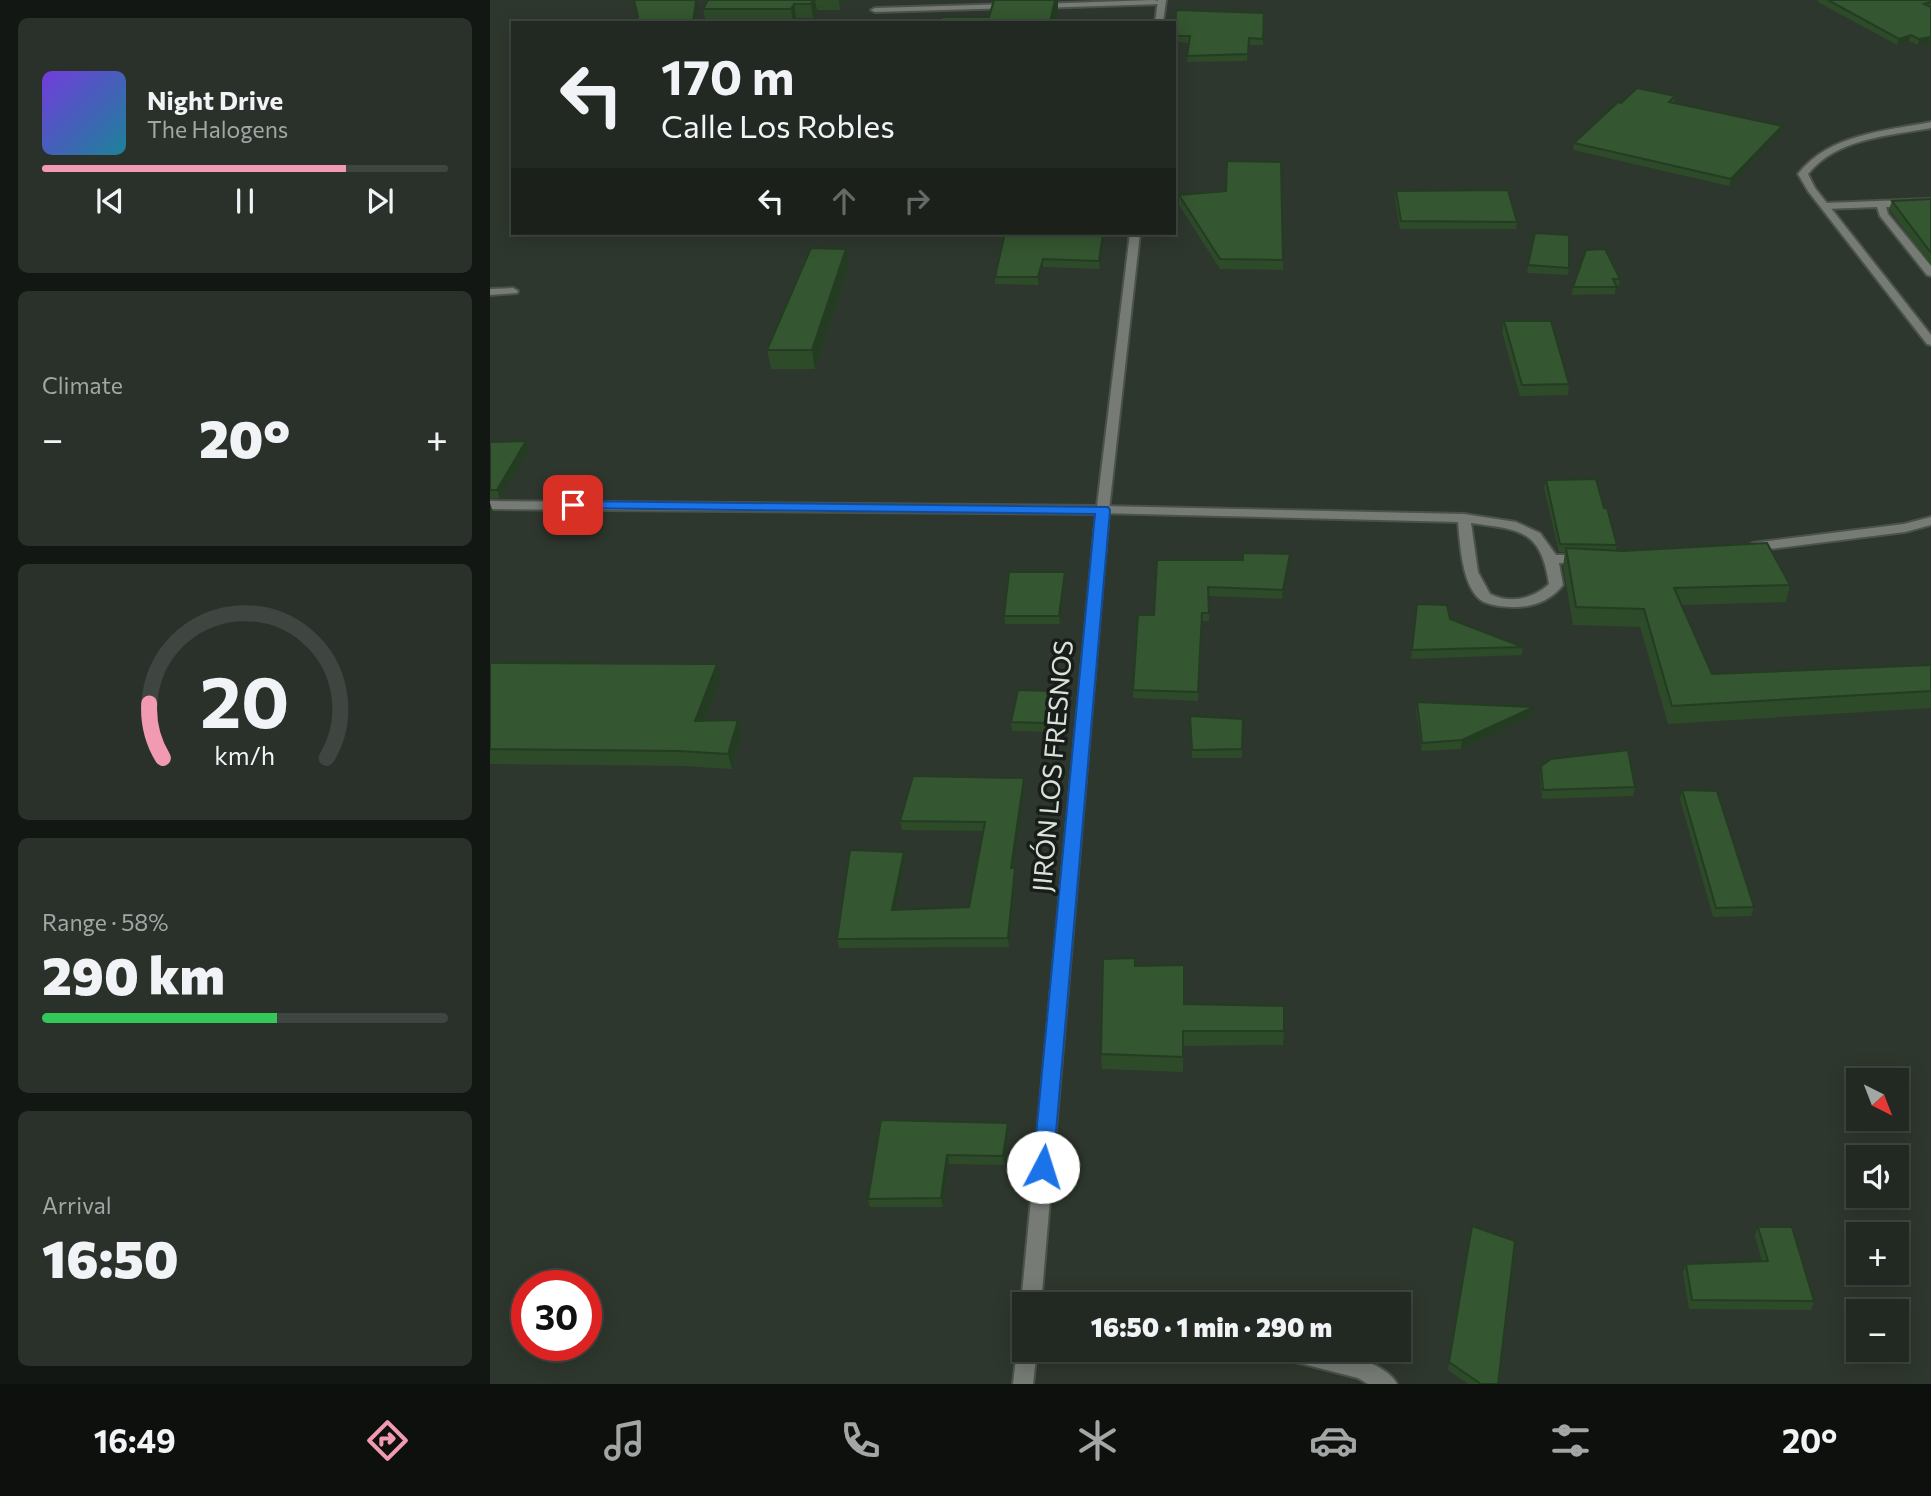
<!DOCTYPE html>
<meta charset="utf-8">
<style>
body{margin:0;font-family:Commissioner,sans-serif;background:#2a312a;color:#f1f3f6;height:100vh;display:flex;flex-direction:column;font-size:26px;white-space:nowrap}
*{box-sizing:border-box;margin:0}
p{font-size:23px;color:#a2a6a5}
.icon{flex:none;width:38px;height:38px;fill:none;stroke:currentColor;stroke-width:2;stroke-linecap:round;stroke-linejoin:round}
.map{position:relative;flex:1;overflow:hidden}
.panel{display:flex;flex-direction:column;gap:18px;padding:18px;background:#131713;width:490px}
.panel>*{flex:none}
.guide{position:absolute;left:21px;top:21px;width:665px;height:214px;border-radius:0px;box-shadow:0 4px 18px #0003,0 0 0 2px #3f4540;background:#222922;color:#f1f3f6;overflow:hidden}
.needle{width:46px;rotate:138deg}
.tools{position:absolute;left:1356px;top:1068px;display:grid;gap:14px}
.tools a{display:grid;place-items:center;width:63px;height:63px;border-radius:0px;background:#222922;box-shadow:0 4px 18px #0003,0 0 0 2px #3f4540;font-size:35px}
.speed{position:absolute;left:21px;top:1270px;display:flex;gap:14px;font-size:35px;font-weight:700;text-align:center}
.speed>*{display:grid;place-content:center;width:91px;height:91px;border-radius:50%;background:#222922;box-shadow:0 4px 18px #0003,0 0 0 2px #3f4540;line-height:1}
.speed .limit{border:10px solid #d22;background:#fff;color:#111}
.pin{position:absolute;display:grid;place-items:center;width:60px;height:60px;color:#fff;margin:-30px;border-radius:14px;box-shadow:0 4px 10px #0006}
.me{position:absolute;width:77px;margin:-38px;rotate:5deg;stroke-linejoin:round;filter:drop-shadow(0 0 5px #0008)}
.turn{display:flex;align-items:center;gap:24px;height:147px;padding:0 35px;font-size:32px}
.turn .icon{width:91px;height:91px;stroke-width:2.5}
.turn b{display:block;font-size:49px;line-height:60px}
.lanes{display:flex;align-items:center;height:66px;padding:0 35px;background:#0003;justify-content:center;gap:35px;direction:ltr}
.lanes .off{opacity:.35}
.big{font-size:52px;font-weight:800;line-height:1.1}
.panel .tile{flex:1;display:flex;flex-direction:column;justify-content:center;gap:10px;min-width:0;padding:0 24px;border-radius:10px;background:#2a312a}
.panel .dial{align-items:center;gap:0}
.dial svg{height:182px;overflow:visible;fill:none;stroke:#3f4540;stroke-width:7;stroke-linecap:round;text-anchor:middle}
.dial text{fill:#f1f3f6;stroke:none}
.song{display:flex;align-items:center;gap:21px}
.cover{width:84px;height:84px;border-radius:10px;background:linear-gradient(135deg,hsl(260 70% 55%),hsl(190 70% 35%))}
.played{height:7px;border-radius:4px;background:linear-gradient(90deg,#f19ab2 75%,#3f4540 75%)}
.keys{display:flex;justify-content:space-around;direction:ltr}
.heat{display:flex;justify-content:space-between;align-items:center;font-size:38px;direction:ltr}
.charge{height:10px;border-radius:5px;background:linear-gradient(90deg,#34c759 58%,#3f4540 0)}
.trip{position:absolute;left:522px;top:1292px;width:399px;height:70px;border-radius:0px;background:#222922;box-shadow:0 4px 18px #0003,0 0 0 2px #3f4540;font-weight:800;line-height:70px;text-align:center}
.tab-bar{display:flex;height:112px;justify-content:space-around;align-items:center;background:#0e100e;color:#a2a6a5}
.tab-bar .icon{width:49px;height:49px}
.tab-bar .active{color:#f19ab2}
.tab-bar b{font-size:32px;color:#f1f3f6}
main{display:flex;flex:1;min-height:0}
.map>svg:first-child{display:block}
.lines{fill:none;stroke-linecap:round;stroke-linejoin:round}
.lane-casing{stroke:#4a5249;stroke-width:4}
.street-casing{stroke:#4a5249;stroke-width:4}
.lane{fill:#767b76;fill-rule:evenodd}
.street{fill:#767b76;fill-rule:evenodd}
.wall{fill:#2d4a29}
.shaded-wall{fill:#243c22}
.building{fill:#345630;stroke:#243c22;stroke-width:2}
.route{fill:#1a73e8;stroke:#114b97;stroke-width:2}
.labels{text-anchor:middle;stroke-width:7;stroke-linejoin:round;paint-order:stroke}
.street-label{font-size:26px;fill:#dae0da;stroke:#191d19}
</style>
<main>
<section class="panel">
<div class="tile">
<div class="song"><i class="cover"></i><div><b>Night Drive</b><p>The Halogens</p></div></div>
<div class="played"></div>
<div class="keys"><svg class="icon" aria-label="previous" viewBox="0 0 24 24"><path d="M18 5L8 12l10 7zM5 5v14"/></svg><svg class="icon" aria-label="pause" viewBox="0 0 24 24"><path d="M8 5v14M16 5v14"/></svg><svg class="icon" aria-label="next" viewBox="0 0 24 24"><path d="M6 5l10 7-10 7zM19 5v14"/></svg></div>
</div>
<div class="tile"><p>Climate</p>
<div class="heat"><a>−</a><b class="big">20°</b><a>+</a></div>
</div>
<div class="tile dial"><svg viewBox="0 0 100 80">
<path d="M14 69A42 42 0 1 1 86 69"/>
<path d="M14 69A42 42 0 0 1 8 45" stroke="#f19ab2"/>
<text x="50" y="56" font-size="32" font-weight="700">20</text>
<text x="50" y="72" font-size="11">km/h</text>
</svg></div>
<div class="tile"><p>Range · 58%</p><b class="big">290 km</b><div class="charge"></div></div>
<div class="tile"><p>Arrival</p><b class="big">16:50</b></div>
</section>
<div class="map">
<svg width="1441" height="1384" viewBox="0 0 1441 1384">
<rect width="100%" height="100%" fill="#2e372d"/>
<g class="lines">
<!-- lane casing -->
<g class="lane-casing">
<g id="lane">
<polygon points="663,0 675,2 671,4 550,8 546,6 550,4"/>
<polygon points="520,4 524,6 523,8 385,12 381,10 385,8"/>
<polygon points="1441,199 1441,205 1396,207 1398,214 1441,266 1441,276 1437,275 1390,216 1387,207 1335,209 1330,206 1335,203"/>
<polygon points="23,288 28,291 27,293 0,295 0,289"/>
<path d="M 613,506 L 974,514 L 1026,522 L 1050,533 L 1066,555 L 1093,555 L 1099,559 L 1093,563 L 1069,563 L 1073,585 C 1061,600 1044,607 1025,607 C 1015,607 1003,606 994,602 C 972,591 970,543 968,522 L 609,513 L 607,510 ZM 981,523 C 1030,530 1051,529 1059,584 C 1043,599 1020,604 1000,594 L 988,572 Z"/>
<polygon points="1441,517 1441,525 1415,532 1263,551 1257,547 1263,543 1414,524"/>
</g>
</g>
<!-- street casing -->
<g class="street-casing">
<g id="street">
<polygon points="668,0 676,0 673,23 665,23"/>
<path d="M 1441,122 L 1441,128 C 1398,136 1347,138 1318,174 L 1325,188 L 1441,335 L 1441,345 L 1437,344 L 1318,191 L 1308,174 C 1339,134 1395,131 1441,122 Z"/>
<polygon points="640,233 650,233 619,510 551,1304 534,1304 534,1310 531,1304 606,514 0,509 0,501 607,506"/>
<polygon points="534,1341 534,1349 547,1349 543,1384 523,1384 527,1349 530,1342"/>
<path d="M 780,1349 C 796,1349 813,1348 830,1349 C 850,1351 898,1364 907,1384 L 878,1384 L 868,1378 L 790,1358 L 783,1356 Z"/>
</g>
</g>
<!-- lane -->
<use href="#lane" class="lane"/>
<!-- street -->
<use href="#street" class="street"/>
</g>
<!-- wall -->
<g class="wall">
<polygon points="218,0 355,0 350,10 327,10 323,18 306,18 303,22 216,23 213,9"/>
<polygon points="1328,0 1441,0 1441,43 1428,45 1419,41 1407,45 1328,2"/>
<polygon points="686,10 774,13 773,45 759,45 757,61 697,62 699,43 685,42"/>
<polygon points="1185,96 1184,103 1290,133 1239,186 1083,150 1084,143 1131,103"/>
<polygon points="906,191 1027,222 1026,229 910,229 905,198"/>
<polygon points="689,195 793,260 793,270 730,269 689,205"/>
<polygon points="1441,199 1441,265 1399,209 1402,201"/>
<polygon points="614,233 610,269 553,267 548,285 505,284 505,277"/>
<polygon points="356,249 359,267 325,369 281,369 277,350"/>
<polygon points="1096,250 1130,279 1129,286 1126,286 1125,294 1082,295 1083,287"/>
<polygon points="1038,265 1079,268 1078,275 1037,273"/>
<polygon points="1014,321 1079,384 1078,395 1030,396 1012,332"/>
<polygon points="36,441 39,450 10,498 0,499 0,442"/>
<polygon points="1056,480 1114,508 1127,545 1126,550 1300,585 1296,602 1192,605 1222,674 1441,665 1441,708 1178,724 1150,627 1083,625 1073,566 1075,552 1069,552 1054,488"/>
<polygon points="800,554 799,563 792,599 719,596 719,621 712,621 708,701 643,698 643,690 664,615 753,560"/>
<polygon points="575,572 575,581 570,624 515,624 514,616"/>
<polygon points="927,604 960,619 1033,646 1032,655 921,659"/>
<polygon points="0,663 231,679 215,721 248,720 252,735 242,769 193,766 0,764"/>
<polygon points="559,691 560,700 557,732 522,731 521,722"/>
<polygon points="927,702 1043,715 971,749 932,751 926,711"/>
<polygon points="700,716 753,719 752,758 702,758"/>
<polygon points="1051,766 1145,787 1143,796 1052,799 1050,775"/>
<polygon points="534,778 535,787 523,868 525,868 526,877 519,947 349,948 347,939 414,852 415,861 406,909 479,907 493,831 412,830 410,821"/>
<polygon points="1192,790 1264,907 1261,916 1223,917 1190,799"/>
<polygon points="645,966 694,1004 794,1031 793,1045 693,1046 693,1072 612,1069 611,1054"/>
<polygon points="391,1120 519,1131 515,1165 459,1164 453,1207 380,1207 378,1199"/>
<polygon points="982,1226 1008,1384 978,1384 958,1370"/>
<polygon points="1268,1227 1324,1301 1321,1310 1199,1309 1193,1272 1196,1264 1272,1261 1265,1236"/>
</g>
<!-- shaded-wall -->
<g class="shaded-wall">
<polygon points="206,0 208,0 205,23 203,23"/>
<polygon points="323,0 325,0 327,10 323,18 321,4"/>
<polygon points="349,0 355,0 350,10"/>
<polygon points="565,0 568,0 568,10 565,23 560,23"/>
<polygon points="304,4 306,18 303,22 301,9"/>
<polygon points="1421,35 1419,41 1407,45 1409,39"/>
<polygon points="1441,37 1441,43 1428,45 1429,39"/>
<polygon points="1292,126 1290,133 1239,186 1241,179"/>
<polygon points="614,233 614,237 610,269 609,261"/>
<polygon points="356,249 359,267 325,369 322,350"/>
<polygon points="553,259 553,267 548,285 548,277"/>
<polygon points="36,441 39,450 10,498 7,490"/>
<polygon points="0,503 3,512 0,518"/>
<polygon points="800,554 799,563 792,599 793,590"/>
<polygon points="575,572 575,581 570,624 569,616"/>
<polygon points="227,664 231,679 209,736 205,721"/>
<polygon points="559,691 560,700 557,732 556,723"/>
<polygon points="1044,707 1043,715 971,749 972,740"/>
<polygon points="248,720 252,735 242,769 238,754"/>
<polygon points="534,778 535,787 522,877 521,868"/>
<polygon points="414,852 415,861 404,918 402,910"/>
<polygon points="525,868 526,877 519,947 518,938"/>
<polygon points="518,1123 519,1131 515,1165 513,1156"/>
<polygon points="457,1155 459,1164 453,1207 451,1198"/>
</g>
<!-- building -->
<g class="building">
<polygon points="144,0 206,0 203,23 143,23 148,17"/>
<polygon points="218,0 323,0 321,4 304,4 301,9 213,9"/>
<polygon points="504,0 565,0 560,23 450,23 452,17 499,17"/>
<polygon points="1338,0 1441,0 1441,2 1434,4 1441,7 1441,37 1429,39 1421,35 1409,39"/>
<polygon points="686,10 774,13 773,39 759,38 758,54 697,56 700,36 685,36"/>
<polygon points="1147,88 1185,96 1179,102 1292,126 1241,179 1084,143 1128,102 1131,103"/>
<polygon points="737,161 791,162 793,260 730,259 689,195 736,191"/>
<polygon points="1018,190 1027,222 911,221 906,191"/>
<polygon points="1441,199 1441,253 1402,201"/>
<polygon points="515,233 613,233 609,261 553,259 548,277 505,277"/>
<polygon points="1045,233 1079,235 1079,268 1038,265"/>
<polygon points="321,248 356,249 322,350 277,350"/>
<polygon points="1115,249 1130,279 1123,279 1127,287 1083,287 1096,250"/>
<polygon points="1014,321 1061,321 1079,384 1032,385"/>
<polygon points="36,441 7,490 0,490 0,442"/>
<polygon points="1106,479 1114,508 1117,508 1127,545 1070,544 1056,480"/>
<polygon points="1277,543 1300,585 1184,588 1222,674 1441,665 1441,691 1182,706 1154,609 1086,607 1076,548 1133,551"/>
<polygon points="753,553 800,554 793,590 718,587 719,613 712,613 708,692 643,690 648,615 664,615 667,560 753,560"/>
<polygon points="519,572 575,572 569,616 514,616"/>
<polygon points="927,604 957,605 960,619 1033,647 922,650"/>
<polygon points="0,663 227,664 205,721 248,720 238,754 189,751 0,749"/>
<polygon points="528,690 559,691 556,723 521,722"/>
<polygon points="927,702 1044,707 972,740 932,743"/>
<polygon points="700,716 753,719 752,749 702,750"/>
<polygon points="1138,750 1145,787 1053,790 1051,766 1061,759"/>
<polygon points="423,776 534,778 521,868 525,868 518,938 347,939 360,850 414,852 402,910 479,907 495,822 410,821"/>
<polygon points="1192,790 1227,791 1264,907 1226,908"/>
<polygon points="645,958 645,966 694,965 694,1004 794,1006 794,1031 693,1031 693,1057 611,1054 613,959"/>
<polygon points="391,1120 518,1123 513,1156 457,1155 451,1198 378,1199"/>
<polygon points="982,1226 1025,1241 1008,1384 991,1384 959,1362"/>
<polygon points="1268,1227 1302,1227 1324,1301 1202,1300 1196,1264 1278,1261"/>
</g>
<!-- route -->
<polygon class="route" points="83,501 618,507 620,510 563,1167 560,1173 553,1176 546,1173 543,1167 605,514 79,508 76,505"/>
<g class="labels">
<!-- street labels -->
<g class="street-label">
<text transform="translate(563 766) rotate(-85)" y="9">JIRÓN LOS FRESNOS</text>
</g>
</g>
</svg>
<div class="tools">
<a><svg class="needle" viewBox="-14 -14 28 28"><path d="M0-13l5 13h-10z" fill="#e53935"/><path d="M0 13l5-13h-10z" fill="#a2a6a5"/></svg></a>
<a><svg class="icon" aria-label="sound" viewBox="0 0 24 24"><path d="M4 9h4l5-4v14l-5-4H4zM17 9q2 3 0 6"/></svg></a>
<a>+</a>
<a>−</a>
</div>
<div class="speed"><div class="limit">30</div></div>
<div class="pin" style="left:83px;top:505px;background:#d93025"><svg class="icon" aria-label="arrive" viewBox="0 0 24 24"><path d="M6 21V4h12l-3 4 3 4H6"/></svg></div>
<svg class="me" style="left:553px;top:1167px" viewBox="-20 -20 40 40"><circle r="19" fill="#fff"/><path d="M0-13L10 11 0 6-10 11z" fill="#1a73e8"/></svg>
<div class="trip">16:50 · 1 min · 290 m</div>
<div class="guide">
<div class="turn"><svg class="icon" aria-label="left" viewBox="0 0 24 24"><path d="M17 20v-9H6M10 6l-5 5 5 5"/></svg><div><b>170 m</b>Calle Los Robles</div></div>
<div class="lanes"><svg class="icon" aria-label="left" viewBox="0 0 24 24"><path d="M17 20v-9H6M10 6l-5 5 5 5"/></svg><svg class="icon off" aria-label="ahead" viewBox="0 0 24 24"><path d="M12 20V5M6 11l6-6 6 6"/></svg><svg class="icon off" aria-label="right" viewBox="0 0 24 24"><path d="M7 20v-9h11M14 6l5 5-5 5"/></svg></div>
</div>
</div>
</main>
<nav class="tab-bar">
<b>16:49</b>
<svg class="icon active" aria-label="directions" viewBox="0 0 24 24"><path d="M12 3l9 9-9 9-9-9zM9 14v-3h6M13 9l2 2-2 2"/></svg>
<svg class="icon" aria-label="music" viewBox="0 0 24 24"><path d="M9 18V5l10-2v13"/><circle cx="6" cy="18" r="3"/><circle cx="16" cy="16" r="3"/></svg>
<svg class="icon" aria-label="phone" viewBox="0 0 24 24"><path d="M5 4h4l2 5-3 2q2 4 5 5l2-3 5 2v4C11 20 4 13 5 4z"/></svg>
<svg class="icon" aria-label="climate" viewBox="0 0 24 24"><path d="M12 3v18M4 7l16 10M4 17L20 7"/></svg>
<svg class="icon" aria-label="car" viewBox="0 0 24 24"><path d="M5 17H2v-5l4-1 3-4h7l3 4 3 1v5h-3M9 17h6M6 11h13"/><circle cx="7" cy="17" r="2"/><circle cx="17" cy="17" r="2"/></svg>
<svg class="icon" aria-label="filters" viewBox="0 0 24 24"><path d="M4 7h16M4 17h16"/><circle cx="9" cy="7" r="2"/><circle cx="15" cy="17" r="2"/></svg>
<b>20°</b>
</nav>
